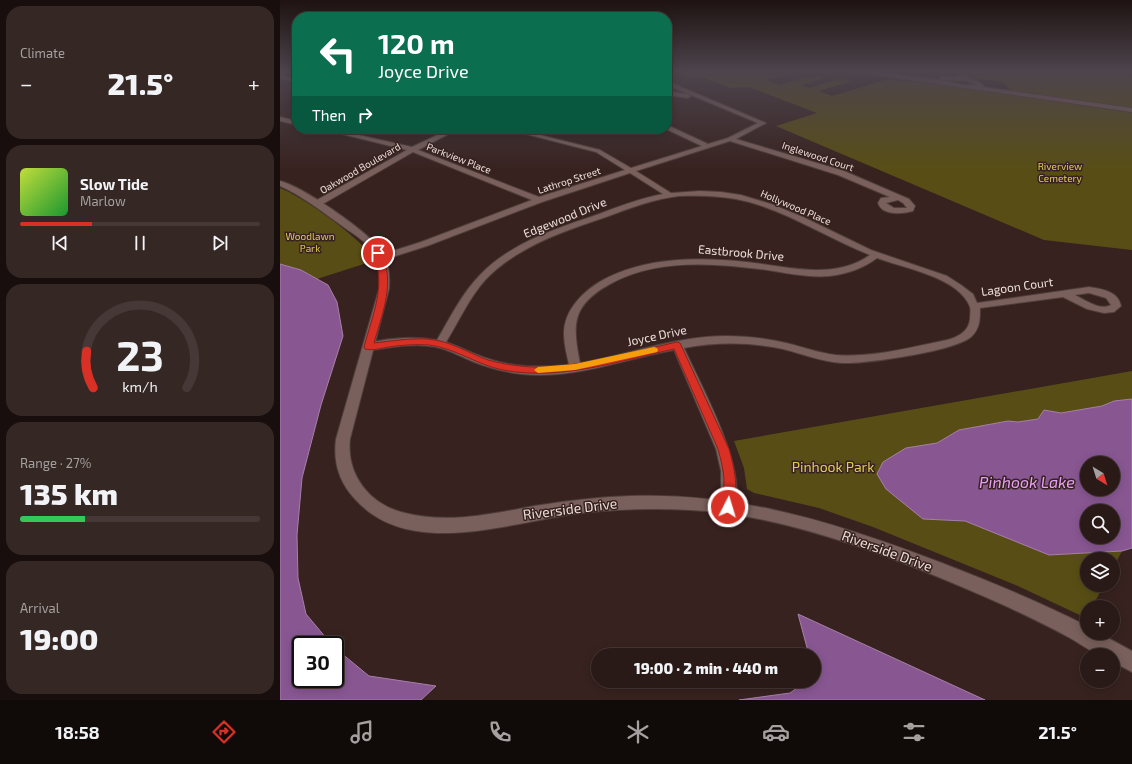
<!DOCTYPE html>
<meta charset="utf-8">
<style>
body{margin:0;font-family:"Exo 2",sans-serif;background:#352724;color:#f1f3f6;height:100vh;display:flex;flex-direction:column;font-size:15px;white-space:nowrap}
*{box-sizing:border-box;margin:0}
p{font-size:13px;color:#a5a1a1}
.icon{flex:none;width:22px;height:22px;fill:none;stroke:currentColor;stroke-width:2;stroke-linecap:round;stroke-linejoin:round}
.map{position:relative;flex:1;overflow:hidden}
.details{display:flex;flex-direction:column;gap:6px;padding:6px;background:#170e0d;width:280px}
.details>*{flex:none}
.top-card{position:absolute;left:12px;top:12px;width:380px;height:122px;border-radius:16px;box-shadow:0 2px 10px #0003,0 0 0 1px #453836;background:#0b6e4f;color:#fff;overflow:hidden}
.needle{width:26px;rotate:142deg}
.buttons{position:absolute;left:800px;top:456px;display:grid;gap:8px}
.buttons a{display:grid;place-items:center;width:40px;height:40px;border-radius:50%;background:#291a17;box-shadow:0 2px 10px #0003,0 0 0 1px #453836;font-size:20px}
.speed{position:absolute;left:12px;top:636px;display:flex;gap:8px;font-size:20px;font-weight:700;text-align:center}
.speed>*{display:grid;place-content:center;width:52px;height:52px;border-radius:50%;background:#291a17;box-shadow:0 2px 10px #0003,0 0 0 1px #453836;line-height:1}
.speed .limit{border:2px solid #111;border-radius:6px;background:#fff;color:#111}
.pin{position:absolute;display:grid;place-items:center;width:34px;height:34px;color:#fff;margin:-17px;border:2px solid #fff;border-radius:50%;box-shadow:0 1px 4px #0007}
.me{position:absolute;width:44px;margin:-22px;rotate:5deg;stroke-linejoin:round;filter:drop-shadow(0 0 3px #0008)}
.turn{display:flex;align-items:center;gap:14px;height:84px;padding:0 20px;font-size:18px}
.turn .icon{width:52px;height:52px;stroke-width:2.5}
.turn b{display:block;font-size:28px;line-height:34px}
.then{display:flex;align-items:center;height:38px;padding:0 20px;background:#0003;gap:8px;font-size:15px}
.big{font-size:30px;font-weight:800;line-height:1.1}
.details .tile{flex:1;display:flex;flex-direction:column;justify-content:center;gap:6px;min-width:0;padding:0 14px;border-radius:16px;background:#352724}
.details .dial{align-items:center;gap:0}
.dial svg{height:104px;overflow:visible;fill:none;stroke:#453836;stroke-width:7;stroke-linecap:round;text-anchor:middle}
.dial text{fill:#f1f3f6;stroke:none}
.song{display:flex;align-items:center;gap:12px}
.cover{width:48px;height:48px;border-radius:6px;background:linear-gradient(135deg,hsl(70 70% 55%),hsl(130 70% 35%))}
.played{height:4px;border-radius:2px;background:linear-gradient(90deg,#d93025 30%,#453836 30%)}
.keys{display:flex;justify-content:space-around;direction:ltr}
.heat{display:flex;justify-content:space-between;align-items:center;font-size:22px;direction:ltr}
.charge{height:6px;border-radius:3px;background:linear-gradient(90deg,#34c759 27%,#453836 0)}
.trip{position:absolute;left:311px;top:648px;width:230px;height:40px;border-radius:20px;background:#291a17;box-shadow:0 2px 10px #0003,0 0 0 1px #453836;font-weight:800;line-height:40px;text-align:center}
.menu{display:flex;height:64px;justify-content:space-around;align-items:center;background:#100a09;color:#a5a1a1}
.menu .icon{width:28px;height:28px}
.menu .current{color:#d93025}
.menu b{font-size:18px;color:#f1f3f6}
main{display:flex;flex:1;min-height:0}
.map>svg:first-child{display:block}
.green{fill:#584e15}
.water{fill:#885792;stroke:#a680a8;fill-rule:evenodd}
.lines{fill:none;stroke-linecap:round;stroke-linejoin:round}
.minor-casing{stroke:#4f3e3b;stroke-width:2}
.tertiary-casing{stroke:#4f3e3b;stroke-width:2}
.secondary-casing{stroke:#4f3e3b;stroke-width:2}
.minor{fill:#79605c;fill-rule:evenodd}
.tertiary{fill:#79605c;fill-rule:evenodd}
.secondary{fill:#79605c;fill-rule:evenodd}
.route{fill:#d93025;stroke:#8d1f18}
.slow{fill:#f59e0b}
.labels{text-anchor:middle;stroke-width:3;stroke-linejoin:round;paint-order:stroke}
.far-street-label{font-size:10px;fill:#ecdedb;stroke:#37221f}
.far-park-label{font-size:10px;fill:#e2cc5a;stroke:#37221f}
.street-label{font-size:12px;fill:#ecdedb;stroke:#37221f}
.near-park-label{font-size:14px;fill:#e2cc5a;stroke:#37221f}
.near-street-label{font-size:14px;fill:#ecdedb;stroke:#37221f}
.near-water-label{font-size:16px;font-style:italic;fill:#e6a1f5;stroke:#37221f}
</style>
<main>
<section class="details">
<div class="tile"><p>Climate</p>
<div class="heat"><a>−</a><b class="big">21.5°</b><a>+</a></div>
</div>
<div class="tile">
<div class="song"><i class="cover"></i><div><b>Slow Tide</b><p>Marlow</p></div></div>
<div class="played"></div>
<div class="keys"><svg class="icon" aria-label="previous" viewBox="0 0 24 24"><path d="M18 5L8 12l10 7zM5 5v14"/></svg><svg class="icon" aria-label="pause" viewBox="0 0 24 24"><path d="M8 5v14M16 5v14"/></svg><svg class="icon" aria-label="next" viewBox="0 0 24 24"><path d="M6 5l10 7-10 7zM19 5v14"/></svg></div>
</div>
<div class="tile dial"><svg viewBox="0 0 100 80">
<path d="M14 69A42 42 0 1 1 86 69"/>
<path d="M14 69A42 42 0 0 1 9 41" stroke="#d93025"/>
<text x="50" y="56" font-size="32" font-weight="700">23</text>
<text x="50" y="72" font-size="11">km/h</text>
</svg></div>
<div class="tile"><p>Range · 27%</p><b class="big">135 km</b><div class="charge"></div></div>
<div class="tile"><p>Arrival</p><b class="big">19:00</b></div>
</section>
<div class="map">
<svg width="852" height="700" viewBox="0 0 852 700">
<rect width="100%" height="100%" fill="#37221f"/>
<!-- green -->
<g class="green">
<polygon points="399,72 436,72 441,74 450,72 512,73 486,80 499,85 536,75 545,78 521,85 529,88 560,79 572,81 539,91 552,96 609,79 631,82 654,83 852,112 852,250 764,240 496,126 537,113 469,87 451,88 422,77 414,78"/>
<path d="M 680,72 L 852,72 L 852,108 L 733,92 C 728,89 726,83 721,82 C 710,78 688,82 680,72 Z"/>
<path d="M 0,188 C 23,197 65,228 83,246 C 87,250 90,256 93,261 L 37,279 L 21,270 L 0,264 Z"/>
<polygon points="852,371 852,399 834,401 822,406 781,413 764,410 759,419 738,422 728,421 679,430 657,443 626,449 603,462 644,519 685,521 769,555 842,551 833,568 833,559 807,559 807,585 824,585 812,607 807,607 806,618 738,586 593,527 539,508 474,493 467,489 464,468 454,441"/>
</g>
<!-- water -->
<g class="water">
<polygon points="0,264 21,270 48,285 57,302 63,336 41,405 22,478 17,535 18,578 26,614 52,645 21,645 21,679 55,679 55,648 89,676 156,686 141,700 0,700"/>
<path d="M 852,399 L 852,548 L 842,551 L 769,555 L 685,521 L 643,519 L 606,489 L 597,474 L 603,462 L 626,448 L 657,443 L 679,430 L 728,421 L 738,422 L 758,419 L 764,410 L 781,413 L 822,406 L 834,401 ZM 807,463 L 833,463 L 833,489 L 807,489 ZM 807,511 L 833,511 L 833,537 L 807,537 Z"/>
<polygon points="518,614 705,700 459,700 510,693 527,681 534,681 534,655 529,655"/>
</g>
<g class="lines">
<!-- minor casing -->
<g class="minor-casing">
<g id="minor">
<polygon points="658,72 667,72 667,73 665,74"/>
<polygon points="0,76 17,79 17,83 0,78"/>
<path d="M 387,81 L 486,123 L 456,139 L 564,171 L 629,199 L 635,206 L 633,211 C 623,214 602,216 598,203 L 601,198 L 610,197 L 558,175 L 450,141 L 356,171 L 391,193 L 420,191 L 441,192 L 461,195 L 491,204 L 525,218 L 591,250 L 667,276 L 681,285 L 693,294 L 697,303 L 809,287 C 822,289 838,291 841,306 L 834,312 L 824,313 L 807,309 L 783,297 L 700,308 C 700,319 700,328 692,336 C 678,351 585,364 562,363 C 542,362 523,354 503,349 C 471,342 436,342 404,348 C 420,384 471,474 453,511 L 448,513 L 443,511 L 441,507 L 441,471 L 436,449 L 394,350 C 344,359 293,380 241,374 C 225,372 209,368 194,362 C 183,358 172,351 160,348 C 137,342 112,347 88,351 L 84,350 L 83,347 L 84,344 C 107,338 134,336 157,340 C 170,318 182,293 201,274 C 232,242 278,228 319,214 C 340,206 361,198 383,194 L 350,173 L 262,202 L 147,246 L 100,261 L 97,260 L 96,258 L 97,256 L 141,242 L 252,200 L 133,152 L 41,205 L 35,205 L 35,201 L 127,150 L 41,129 L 52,129 L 132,147 L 170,129 L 178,129 L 138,150 L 259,197 L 345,170 L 316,152 L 226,129 L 236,129 L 320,150 L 351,168 L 422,146 L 386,129 L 387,125 L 428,144 L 448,138 L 478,123 L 387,85 ZM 399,196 C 423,195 447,196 469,202 C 512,214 549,239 590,255 C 553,281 507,266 466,262 C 418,257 366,257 323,280 C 303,291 283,311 284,335 C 284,345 287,355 289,365 C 262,367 235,368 209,359 C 195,355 181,347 166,342 C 179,321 190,296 207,278 C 239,246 284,231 326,217 C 350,208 374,199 399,196 ZM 618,200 L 623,203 L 627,208 L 614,208 L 606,203 ZM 597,258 C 623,268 679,277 690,307 C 691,310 690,315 690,319 C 689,331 678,337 667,340 C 631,347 593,358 556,355 C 539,353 523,347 506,343 C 486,338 466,336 446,336 C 396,336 348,355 300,363 C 292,324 292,305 330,284 C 377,258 435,263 487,270 C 507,273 529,278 550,276 C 567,274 584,268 597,258 ZM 809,293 L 826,298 L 831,305 C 820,311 805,300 795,295 Z"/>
<polygon points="387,91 408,94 411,96 408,98 387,95"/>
<polygon points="0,117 17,121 17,125 0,121"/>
</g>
</g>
<!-- tertiary casing -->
<g class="tertiary-casing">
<g id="tertiary">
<polygon points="675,72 681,72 690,79 685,80"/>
<path d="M 0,181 C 22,186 91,233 103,253 C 109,264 110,277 109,289 L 70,439 C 66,475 90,505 125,513 C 168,524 211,514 254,506 C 286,501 318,497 350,496 C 461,492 560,524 662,563 C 711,582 760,602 807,626 L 807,633 L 819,633 L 852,651 L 852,672 L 833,662 L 833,655 C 829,655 824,656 820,655 C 810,651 799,643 790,638 C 770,627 749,617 728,607 C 633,565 514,515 410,510 C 374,508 338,509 302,513 C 233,521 130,561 75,499 C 59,482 53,462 56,439 L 99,289 C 100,277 99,264 93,253 C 87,242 75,235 65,228 C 44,213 24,197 0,186 Z"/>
</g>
</g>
<!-- secondary casing -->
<g class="secondary-casing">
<path id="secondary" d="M 575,72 L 592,72 L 660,80 L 684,85 L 696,85 L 687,81 L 662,80 L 659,78 L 662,76 C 676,77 691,75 703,85 L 703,87 L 852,108 L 852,112 Z"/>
</g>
<!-- minor -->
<use href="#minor" class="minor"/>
<!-- tertiary -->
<use href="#tertiary" class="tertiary"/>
<!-- secondary -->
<use href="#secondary" class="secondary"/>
</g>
<!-- sky -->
<linearGradient id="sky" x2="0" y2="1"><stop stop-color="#1e1311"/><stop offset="0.42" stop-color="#4d444d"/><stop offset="1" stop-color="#4d444d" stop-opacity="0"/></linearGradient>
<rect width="852" height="170" fill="url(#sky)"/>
<!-- route -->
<path class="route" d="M 98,250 C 102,252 103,256 104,260 C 114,287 101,317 94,343 C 112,341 130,338 148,339 C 171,341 188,353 208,360 C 219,363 230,365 241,366 C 286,372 352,352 397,342 L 400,343 L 449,449 C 454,466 460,493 452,511 L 448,513 L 444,511 C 440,503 444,492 444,483 C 444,471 441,460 438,449 L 394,349 C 339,361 280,381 223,370 C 197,365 175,348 149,345 C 136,344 122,345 109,347 C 102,348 92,351 85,349 L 84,347 C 93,313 106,287 94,253 Z"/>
<!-- slow -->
<polygon class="slow" points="374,347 377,348 378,350 377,352 295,370 258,373 254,370 258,367 295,364"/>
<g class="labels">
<!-- far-street labels -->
<g class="far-street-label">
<text transform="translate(538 156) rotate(18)" y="4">Inglewood Court</text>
<text transform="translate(179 158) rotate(21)" y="4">Parkview Place</text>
<text transform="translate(80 168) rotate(-30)" y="4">Oakwood Boulevard</text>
<text transform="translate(289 180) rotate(-18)" y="4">Lathrop Street</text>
<text transform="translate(516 207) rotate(23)" y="4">Hollywood Place</text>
</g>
<!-- far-park labels -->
<g class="far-park-label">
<text x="780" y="170">Riverview<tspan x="780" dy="12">Cemetery</tspan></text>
<text x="30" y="240">Woodlawn<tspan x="30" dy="12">Park</tspan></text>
</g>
<!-- street labels -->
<g class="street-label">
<text transform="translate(285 218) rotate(-22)" y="4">Edgewood Drive</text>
<text transform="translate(461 253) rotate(5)" y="4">Eastbrook Drive</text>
<text transform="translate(737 287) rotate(-8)" y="4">Lagoon Court</text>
<text transform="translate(377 336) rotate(-12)" y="4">Joyce Drive</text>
</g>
<!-- near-park labels -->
<g class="near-park-label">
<text x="553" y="472">Pinhook Park</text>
</g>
<!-- near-street labels -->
<g class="near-street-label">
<text transform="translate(290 509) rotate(-7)" y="5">Riverside Drive</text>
<text transform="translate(607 551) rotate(20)" y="5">Riverside Drive</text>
</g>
<!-- near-water labels -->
<g class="near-water-label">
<text x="747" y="488">Pinhook Lake</text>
</g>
</g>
</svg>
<div class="buttons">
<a><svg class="needle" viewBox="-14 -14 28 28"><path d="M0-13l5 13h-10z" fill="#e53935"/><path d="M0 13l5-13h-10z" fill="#a5a1a1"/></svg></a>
<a><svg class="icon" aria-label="search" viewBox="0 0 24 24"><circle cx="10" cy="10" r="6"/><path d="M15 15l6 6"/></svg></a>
<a><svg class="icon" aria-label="layers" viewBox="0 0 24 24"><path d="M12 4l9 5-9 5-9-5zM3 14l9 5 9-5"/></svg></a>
<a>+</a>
<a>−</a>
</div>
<div class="speed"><div class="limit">30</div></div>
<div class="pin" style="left:98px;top:253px;background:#d93025"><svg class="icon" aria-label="arrive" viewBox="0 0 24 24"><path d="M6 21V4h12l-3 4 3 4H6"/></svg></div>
<svg class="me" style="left:448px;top:507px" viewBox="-20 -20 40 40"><circle r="17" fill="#d93025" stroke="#fff" stroke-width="3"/><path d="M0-11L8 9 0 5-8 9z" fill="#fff"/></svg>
<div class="trip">19:00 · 2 min · 440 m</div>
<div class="top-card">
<div class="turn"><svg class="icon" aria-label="left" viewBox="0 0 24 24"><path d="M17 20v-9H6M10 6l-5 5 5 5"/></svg><div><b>120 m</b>Joyce Drive</div></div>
<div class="then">Then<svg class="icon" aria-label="right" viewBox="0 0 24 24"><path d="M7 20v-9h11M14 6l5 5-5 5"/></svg></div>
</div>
</div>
</main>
<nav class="menu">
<b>18:58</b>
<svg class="icon current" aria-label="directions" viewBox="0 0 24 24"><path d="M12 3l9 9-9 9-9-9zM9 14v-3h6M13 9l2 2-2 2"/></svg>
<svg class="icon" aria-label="music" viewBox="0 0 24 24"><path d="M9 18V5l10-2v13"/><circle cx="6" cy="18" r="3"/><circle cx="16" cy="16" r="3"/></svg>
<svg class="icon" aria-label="phone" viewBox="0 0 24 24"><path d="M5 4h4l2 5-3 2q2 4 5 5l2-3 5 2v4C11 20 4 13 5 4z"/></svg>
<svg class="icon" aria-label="climate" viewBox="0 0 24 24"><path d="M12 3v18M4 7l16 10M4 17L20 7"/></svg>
<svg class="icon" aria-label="car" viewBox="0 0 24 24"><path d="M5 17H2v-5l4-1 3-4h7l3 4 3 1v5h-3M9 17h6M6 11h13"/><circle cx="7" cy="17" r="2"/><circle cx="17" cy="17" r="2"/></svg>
<svg class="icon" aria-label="filters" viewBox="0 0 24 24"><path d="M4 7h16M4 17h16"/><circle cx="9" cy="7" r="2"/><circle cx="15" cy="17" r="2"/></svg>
<b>21.5°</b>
</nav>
